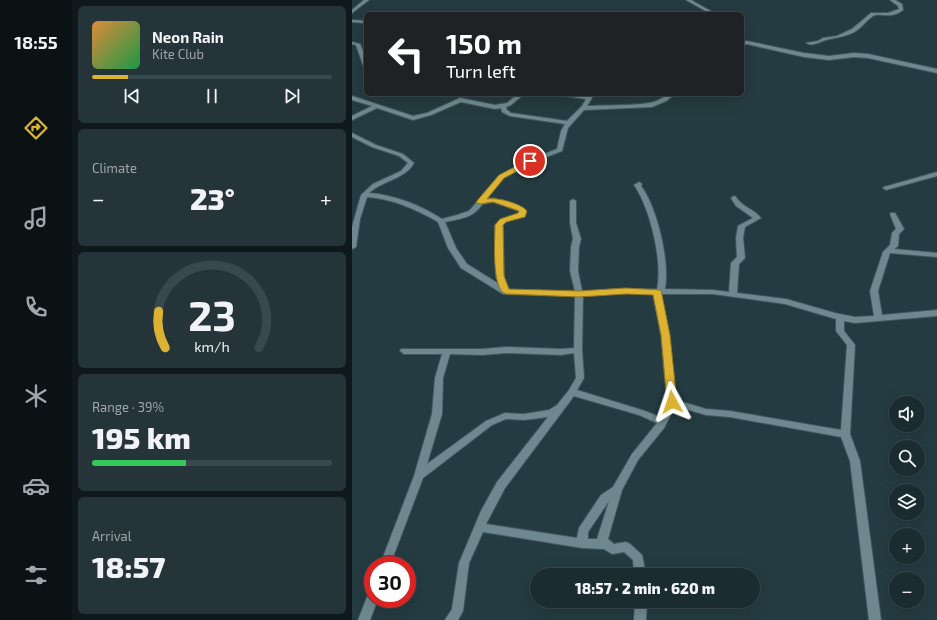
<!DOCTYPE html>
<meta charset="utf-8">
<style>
body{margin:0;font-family:"Exo 2",sans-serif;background:#243439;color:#f1f3f6;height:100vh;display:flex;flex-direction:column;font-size:15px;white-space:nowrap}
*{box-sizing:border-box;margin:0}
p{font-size:13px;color:#a0a7ab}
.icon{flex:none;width:22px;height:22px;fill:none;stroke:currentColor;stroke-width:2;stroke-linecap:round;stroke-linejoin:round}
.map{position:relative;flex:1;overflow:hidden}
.sheet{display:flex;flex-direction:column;gap:6px;padding:6px;background:#0f181b;width:280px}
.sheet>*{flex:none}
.top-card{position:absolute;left:12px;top:12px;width:380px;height:84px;border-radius:6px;box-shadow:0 4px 16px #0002,0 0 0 1px #39484d;background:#202124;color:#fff;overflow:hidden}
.controls{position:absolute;left:537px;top:396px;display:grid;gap:8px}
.controls a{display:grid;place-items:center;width:36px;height:36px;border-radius:50%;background:#1b2c31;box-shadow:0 4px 16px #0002,0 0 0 1px #39484d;font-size:20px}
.speed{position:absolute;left:12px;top:556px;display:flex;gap:8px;font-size:20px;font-weight:700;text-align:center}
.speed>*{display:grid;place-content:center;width:52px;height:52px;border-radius:50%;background:#1b2c31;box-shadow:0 4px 16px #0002,0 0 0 1px #39484d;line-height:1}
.speed .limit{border:6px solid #d22;background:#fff;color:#111}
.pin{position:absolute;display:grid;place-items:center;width:34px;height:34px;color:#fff;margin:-17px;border:2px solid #fff;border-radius:50%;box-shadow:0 1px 4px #0007}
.me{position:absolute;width:44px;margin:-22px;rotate:355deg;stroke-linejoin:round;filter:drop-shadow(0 0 3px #0008)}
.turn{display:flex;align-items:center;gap:14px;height:84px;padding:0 16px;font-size:18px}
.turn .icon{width:52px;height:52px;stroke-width:2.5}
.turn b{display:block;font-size:28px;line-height:34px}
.big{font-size:30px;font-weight:800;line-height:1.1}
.sheet .card{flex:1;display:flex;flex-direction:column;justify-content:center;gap:6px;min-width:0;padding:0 14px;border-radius:6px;background:#243439}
.sheet .dial{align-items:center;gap:0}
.dial svg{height:104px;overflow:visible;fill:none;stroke:#39484d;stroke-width:7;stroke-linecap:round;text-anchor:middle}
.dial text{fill:#f1f3f6;stroke:none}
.song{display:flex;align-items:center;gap:12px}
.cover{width:48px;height:48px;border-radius:6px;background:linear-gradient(135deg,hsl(30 70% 55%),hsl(140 70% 35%))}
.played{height:4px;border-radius:2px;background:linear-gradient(90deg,#dcb233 15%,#39484d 15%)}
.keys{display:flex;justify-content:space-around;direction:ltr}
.heat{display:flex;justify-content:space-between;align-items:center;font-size:22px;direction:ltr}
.charge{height:6px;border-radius:3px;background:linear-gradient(90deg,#34c759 39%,#39484d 0)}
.trip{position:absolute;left:178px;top:568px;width:230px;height:40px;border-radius:20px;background:#1b2c31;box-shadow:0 4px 16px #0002,0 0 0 1px #39484d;font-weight:800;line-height:40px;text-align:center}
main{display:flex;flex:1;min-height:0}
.tabs{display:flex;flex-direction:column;width:72px;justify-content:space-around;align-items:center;background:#0b1214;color:#a0a7ab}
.tabs .icon{width:28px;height:28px}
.tabs .current{color:#dcb233}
.tabs b{font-size:18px;color:#f1f3f6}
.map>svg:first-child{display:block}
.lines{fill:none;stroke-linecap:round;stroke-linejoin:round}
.street-casing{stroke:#42575c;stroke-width:2}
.street{fill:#6f888f;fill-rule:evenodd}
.route{fill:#dcb233;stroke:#8f7421}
</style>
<main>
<nav class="tabs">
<b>18:55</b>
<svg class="icon current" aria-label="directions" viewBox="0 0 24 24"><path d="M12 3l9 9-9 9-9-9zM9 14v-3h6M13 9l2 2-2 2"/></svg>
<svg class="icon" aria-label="music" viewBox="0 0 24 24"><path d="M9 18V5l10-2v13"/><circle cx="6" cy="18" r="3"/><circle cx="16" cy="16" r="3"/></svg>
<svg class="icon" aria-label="phone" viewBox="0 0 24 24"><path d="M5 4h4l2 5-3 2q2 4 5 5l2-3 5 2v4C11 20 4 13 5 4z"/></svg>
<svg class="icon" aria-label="climate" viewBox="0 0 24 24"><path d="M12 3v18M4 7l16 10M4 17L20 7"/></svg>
<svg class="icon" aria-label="car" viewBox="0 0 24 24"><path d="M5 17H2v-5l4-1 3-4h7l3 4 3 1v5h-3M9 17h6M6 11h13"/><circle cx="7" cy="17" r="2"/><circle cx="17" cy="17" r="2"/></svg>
<svg class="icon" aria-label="filters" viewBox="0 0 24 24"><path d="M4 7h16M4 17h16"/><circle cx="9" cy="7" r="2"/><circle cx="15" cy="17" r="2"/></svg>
</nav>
<section class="sheet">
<div class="card">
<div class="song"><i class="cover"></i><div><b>Neon Rain</b><p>Kite Club</p></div></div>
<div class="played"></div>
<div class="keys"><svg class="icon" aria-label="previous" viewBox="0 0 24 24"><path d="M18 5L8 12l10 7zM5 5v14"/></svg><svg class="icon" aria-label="pause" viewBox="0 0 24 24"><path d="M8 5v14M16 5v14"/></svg><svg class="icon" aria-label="next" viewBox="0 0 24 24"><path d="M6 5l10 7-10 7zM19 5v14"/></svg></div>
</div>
<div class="card"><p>Climate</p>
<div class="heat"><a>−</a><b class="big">23°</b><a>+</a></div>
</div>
<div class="card dial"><svg viewBox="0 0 100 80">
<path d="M14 69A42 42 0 1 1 86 69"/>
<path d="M14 69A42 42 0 0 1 9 41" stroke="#dcb233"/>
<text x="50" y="56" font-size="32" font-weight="700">23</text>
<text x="50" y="72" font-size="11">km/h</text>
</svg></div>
<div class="card"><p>Range · 39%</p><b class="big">195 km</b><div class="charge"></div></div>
<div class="card"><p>Arrival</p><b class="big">18:57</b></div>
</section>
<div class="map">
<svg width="585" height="620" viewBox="0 0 585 620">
<rect width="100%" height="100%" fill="#243b41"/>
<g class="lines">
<!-- street casing -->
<g class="street-casing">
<g id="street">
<polygon points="12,0 17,0 0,13 0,10"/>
<polygon points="334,0 339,0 364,14 359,14"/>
<path d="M 538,0 L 543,0 L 550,4 L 551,10 C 539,20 528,12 521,16 C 515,20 510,27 504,31 C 495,37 484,37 474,40 C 467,42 461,47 454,43 L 466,41 L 471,38 L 485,36 L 500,29 L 519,13 L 536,13 L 547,9 L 546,6 Z"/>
<polygon points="0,20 14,21 14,23 0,22"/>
<polygon points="395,41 452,53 477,56 502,53 516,54 585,69 585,73 516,58 502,57 477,60 452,57 395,44 390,45 390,42"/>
<polygon points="0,42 8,44 14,58 14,67 11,65 4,45 0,44"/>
<path d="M 166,94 L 172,94 L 159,105 L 154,107 L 155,110 L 159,113 L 215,121 L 230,106 L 234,99 L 214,96 L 211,94 L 224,94 L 239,97 L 240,98 L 235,106 C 256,105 277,106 297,103 C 308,102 312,94 323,94 L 314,101 L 300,107 L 232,110 L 216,128 L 210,151 L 181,162 L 152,178 L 134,199 L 141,198 L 171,208 L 174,211 L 172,216 L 153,222 L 151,225 L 152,277 L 157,290 L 223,291 L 218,271 L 219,247 L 221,239 L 218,223 L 218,201 L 221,199 L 224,201 L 224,223 L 229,239 L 227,247 L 226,271 L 230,291 L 274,289 L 305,289 C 311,261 298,208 282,185 L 287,182 L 290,184 L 289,186 C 305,207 318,262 313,289 L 361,290 L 377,292 L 379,263 L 385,257 L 384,238 L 386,226 L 401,218 L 384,206 L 379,198 L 382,196 L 384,197 C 390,207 402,209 409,218 L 393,227 L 391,238 L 393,258 L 387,264 L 385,293 L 434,299 L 483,313 L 503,317 L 522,316 L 518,291 L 531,252 L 538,245 L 540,233 L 544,229 L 538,214 L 539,213 L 543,213 L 552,229 L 547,234 L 546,246 L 542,249 L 585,253 L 585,257 L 538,253 L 526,291 L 530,315 L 585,310 L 585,316 L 503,323 L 492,321 L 492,331 L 503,345 L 498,434 L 508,461 L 529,620 L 517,620 L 498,461 L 489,437 L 378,417 L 354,415 L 323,406 L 312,428 L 286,460 L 270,490 L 256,539 L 262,544 L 274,542 L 278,544 L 290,555 L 294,575 L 282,575 L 281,560 L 272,552 L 260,554 L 252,549 L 230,548 L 131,532 L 117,563 L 111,611 L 106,620 L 93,620 L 100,609 L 107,563 L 129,511 L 145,482 L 196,417 L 172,420 L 154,419 L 140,425 L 71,478 L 38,565 L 28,565 L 62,476 L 80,414 L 83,378 L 90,354 L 52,354 L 48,351 L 49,349 L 130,349 L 154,347 L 209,349 L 222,348 L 223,296 L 151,294 L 109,268 L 96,248 L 86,222 C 64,209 41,199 15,197 L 8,219 L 4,247 L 0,249 L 0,227 L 9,195 L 21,184 L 49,171 L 56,163 L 47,156 L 20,147 L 0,137 L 0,133 L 24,145 L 51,154 L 62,163 C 52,180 31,180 17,193 C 43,195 68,205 90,219 L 105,215 L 117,211 L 148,176 L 177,160 L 205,149 L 209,131 L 213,124 L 158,116 L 150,112 L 149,108 L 143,109 L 109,102 L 79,115 L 61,120 L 25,108 L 0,120 L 0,116 L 20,106 L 0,100 L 0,96 L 61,116 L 75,113 L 108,98 L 143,105 L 155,103 ZM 141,202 L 167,211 L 167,214 L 149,220 L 143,225 L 144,277 L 147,284 L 115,264 L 104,248 L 93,222 C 102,220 114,219 122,213 C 132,206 125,204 141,202 ZM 274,293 L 301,294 L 309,335 L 315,402 L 308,417 L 293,411 L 225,390 L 232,378 L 230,350 L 231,296 ZM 309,294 L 361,294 L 433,304 L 484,319 L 484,331 L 495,345 L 489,430 L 378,411 L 354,409 L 324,400 L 317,335 ZM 154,353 L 209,355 L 222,353 L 224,378 L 217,390 L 205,405 L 197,410 L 172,414 L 153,413 L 134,421 L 75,464 L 90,414 L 91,378 L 98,354 L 130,355 ZM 222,396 L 287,415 L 305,423 L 280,454 L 261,487 L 249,495 L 227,528 L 225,538 L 134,524 L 153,488 ZM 257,501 L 245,539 L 236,539 L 236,532 Z"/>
<polygon points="585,172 585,176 534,190 531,188 532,187"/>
<polygon points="21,591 21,599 26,599 18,620 6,620 17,592"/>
<polygon points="283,601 295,601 294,620 282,620"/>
</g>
</g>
<!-- street -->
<use href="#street" class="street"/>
</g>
<!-- route -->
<path class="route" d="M 178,159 L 182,161 L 181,163 L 152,178 L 135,199 C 144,197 169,203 175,211 L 173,217 L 154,222 L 151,225 L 152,276 L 157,289 L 227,291 L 274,288 L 309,290 L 318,335 L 325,402 L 323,405 L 316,405 L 315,402 L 309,335 L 301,295 L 274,294 L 227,297 L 154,294 C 139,290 143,238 143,225 L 148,219 L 166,213 L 167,211 L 141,202 L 128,204 L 124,202 L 147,175 Z"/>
</svg>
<div class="controls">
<a><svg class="icon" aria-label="sound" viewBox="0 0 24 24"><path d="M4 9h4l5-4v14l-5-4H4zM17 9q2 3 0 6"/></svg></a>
<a><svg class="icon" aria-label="search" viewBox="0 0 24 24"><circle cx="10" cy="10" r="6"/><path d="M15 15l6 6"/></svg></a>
<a><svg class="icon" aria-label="layers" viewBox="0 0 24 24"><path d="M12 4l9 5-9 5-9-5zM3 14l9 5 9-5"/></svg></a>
<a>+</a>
<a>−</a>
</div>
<div class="speed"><div class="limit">30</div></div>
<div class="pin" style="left:178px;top:161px;background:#d93025"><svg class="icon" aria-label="arrive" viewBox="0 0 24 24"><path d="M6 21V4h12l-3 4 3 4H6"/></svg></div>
<svg class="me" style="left:320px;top:402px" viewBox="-20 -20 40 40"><path d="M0-17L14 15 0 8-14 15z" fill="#dcb233" stroke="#fff" stroke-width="4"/></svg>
<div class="trip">18:57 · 2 min · 620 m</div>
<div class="top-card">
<div class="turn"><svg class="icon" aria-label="left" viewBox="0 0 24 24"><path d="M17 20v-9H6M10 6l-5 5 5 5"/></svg><div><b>150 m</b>Turn left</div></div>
</div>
</div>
</main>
